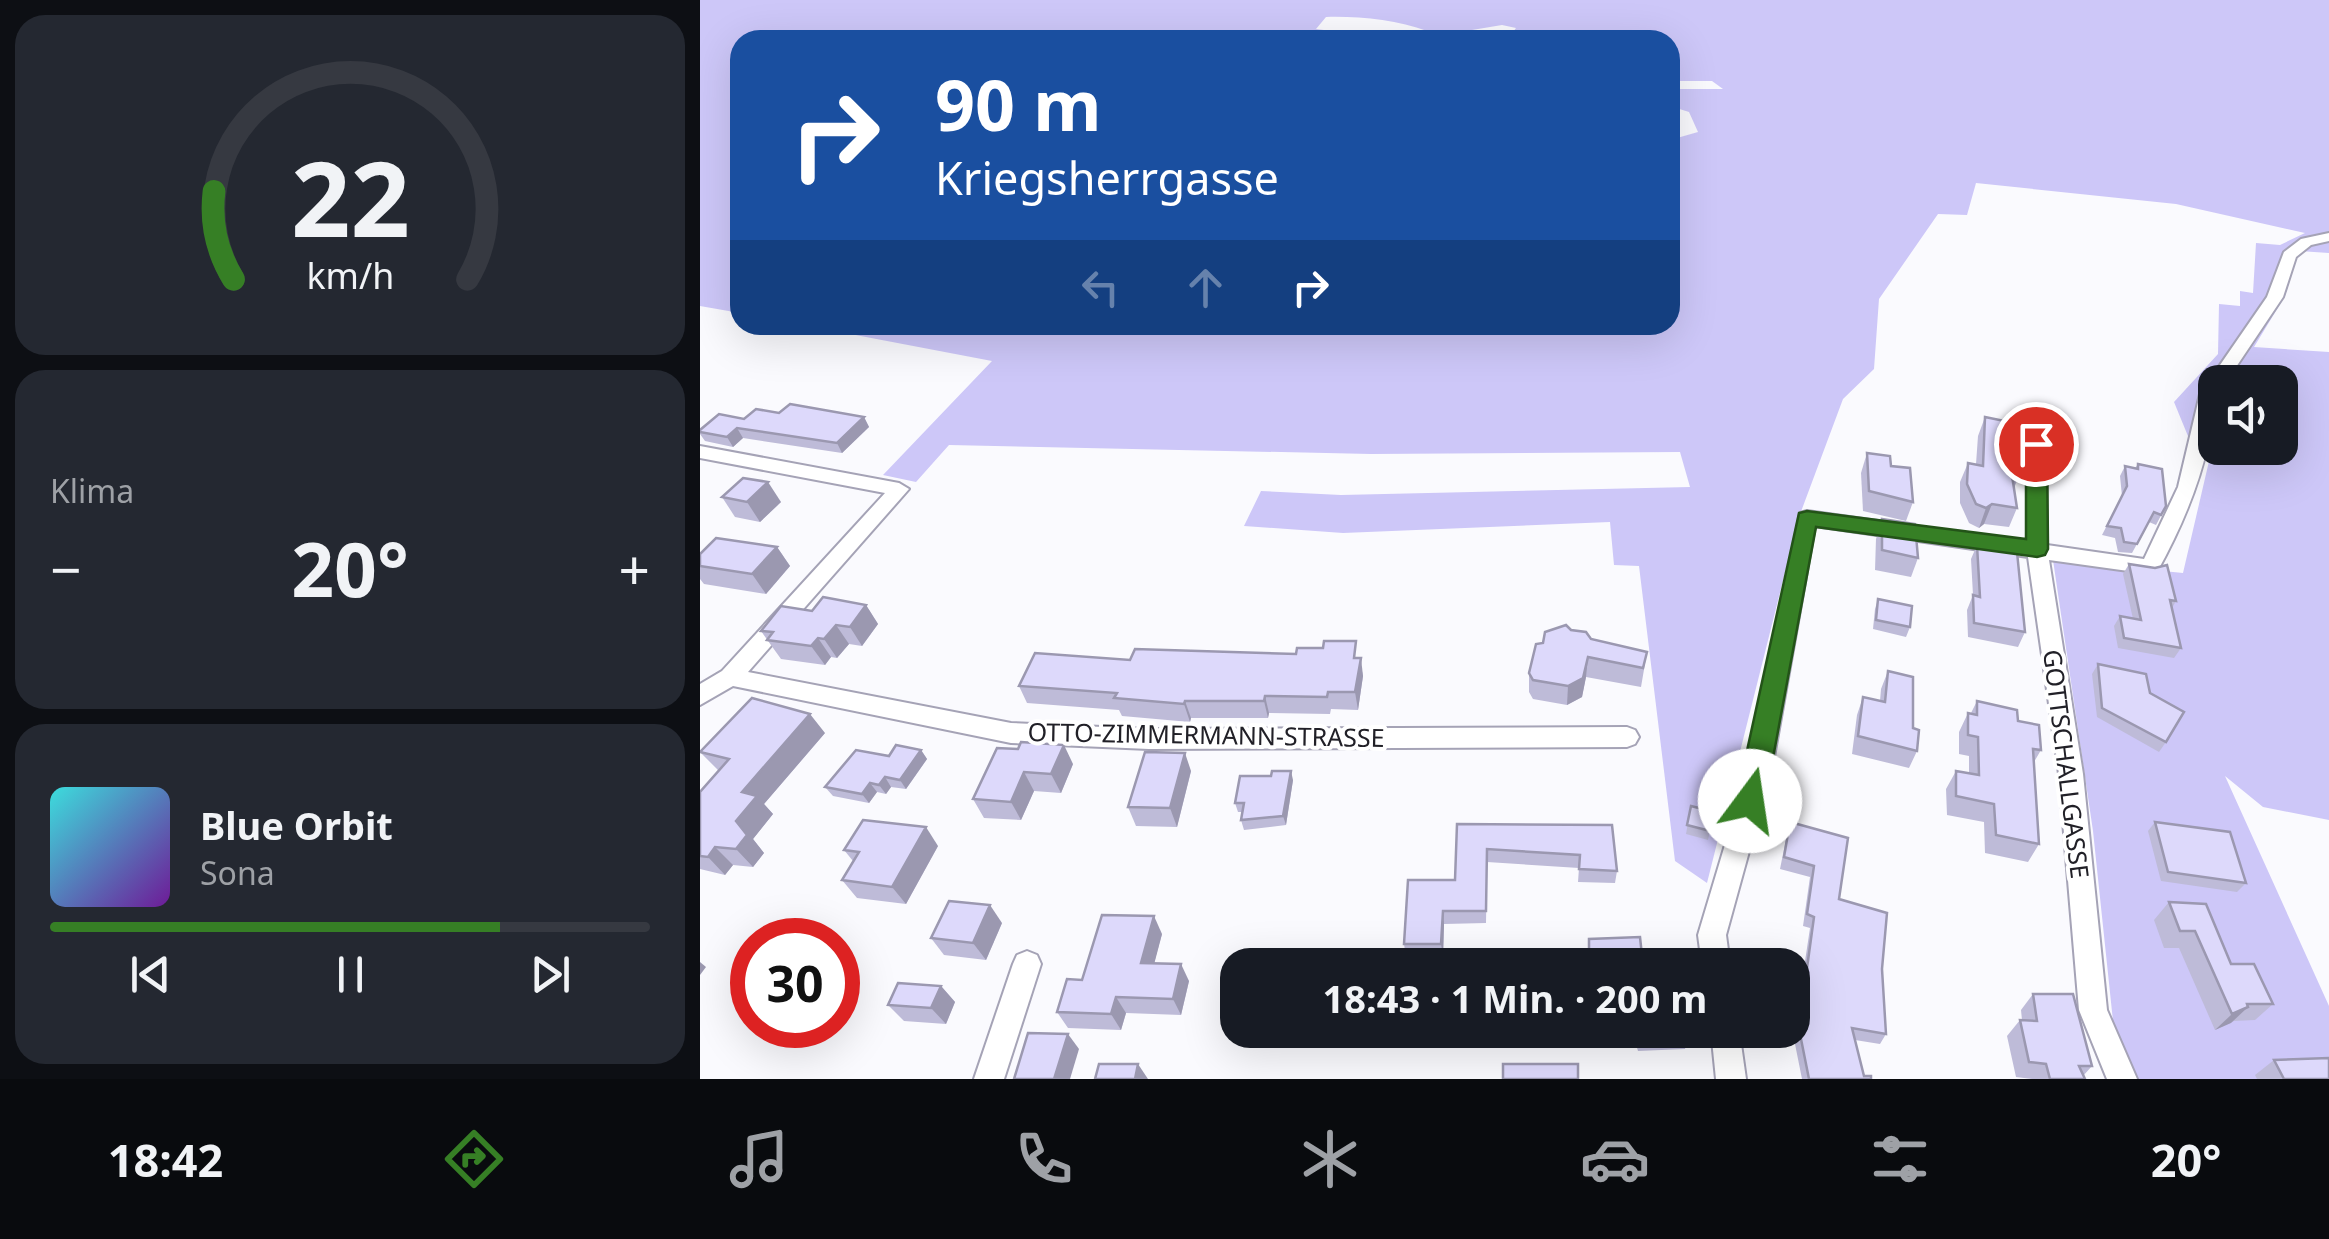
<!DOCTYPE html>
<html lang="de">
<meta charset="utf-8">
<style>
body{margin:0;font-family:"Noto Sans",sans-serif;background:#242831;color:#f1f3f6;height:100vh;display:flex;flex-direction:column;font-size:38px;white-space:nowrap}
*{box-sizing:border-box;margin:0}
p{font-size:32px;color:#9ea1a6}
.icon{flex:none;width:55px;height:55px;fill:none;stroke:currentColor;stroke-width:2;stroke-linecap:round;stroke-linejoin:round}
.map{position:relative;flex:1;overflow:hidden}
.drawer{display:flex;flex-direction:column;gap:15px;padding:15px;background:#0d0f14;width:700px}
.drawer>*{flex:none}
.guide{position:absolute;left:30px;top:30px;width:950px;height:305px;border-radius:30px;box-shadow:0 10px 40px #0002;background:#1a4fa0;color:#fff;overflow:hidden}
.tools{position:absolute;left:1498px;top:365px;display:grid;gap:20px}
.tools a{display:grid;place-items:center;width:100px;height:100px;border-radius:20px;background:#171b24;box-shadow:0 10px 40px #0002;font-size:50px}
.speed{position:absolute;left:30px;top:918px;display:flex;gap:20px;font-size:50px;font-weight:700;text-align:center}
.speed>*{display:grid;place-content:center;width:130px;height:130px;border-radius:50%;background:#171b24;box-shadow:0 10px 40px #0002;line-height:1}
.speed .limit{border:15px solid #d22;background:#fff;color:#111}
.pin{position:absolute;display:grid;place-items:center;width:85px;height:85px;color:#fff;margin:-42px;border:5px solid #fff;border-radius:50%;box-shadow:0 2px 10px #0007}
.me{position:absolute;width:110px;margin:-55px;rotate:14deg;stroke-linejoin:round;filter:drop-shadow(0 0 8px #0008)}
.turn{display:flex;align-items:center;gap:35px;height:210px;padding:0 40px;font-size:45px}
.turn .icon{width:130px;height:130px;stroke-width:2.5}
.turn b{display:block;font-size:70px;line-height:85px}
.lanes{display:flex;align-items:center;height:95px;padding:0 40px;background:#0003;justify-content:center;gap:50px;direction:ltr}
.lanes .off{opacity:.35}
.big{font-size:75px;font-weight:700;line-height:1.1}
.drawer .widget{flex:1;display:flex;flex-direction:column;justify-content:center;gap:15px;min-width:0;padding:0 35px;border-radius:30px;background:#242831}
.drawer .dial{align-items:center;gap:0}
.dial svg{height:260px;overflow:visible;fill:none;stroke:#363941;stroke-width:7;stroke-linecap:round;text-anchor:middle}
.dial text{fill:#f1f3f6;stroke:none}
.song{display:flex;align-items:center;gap:30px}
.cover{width:120px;height:120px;border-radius:15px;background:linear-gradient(135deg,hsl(180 70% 55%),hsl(280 70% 35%))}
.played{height:10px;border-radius:5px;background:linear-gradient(90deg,#367f25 75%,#363941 75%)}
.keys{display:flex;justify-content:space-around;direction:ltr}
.heat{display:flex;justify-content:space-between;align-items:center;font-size:55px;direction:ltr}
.trip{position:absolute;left:520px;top:948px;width:590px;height:100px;border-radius:30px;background:#171b24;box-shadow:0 10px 40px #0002;font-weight:700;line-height:100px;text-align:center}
.dock{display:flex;height:160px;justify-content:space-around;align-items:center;background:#090b0e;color:#9ea1a6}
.dock .icon{width:70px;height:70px}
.dock .on{color:#367f25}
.dock b{font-size:45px;color:#f1f3f6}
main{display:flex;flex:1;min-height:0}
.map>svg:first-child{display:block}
.green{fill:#cdc7f8;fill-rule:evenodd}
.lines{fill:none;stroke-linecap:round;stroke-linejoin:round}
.street-casing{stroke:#a5a3b6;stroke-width:4}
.street{fill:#fff;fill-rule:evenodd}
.wall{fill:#bebbd8}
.shaded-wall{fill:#9b98b0}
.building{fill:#ddd9fb;stroke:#9b98b0;stroke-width:2.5}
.route{fill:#367f25;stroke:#235318;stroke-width:2.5}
.labels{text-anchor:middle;stroke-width:8;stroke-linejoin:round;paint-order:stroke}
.street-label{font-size:25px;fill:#212027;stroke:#fff}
</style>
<main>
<section class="drawer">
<div class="widget dial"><svg viewBox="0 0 100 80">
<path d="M14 69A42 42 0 1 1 86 69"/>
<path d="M14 69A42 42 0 0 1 8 42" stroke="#367f25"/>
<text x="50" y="56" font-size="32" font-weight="700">22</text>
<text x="50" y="72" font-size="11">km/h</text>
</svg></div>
<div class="widget"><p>Klima</p>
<div class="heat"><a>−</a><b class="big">20°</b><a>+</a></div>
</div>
<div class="widget">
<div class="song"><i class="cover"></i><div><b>Blue Orbit</b><p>Sona</p></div></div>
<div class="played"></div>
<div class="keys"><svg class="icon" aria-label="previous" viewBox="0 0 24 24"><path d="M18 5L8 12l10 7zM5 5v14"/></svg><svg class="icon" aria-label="pause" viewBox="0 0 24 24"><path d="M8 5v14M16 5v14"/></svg><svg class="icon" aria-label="next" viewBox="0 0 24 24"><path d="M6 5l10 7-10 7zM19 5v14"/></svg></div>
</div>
</section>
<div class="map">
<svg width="1629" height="1079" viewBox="0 0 1629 1079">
<rect width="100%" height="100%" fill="#fafafe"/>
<!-- green -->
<path class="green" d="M 0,0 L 1629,0 L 1629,253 L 1599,251 L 1585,296 L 1554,347 L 1629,352 L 1629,820 L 1563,807 L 1525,776 L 1629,1006 L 1629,1079 L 1437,1079 L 1413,1021 L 1393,831 L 1353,560 L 1483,573 L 1513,444 L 1490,441 L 1474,402 L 1518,354 L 1519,304 L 1540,306 L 1540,291 L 1553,293 L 1556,243 L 1580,245 L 1605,233 L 1476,204 L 1276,183 L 1267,215 L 1238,214 L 1179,299 L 1174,369 L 1143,399 L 1099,517 L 1007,883 L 975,861 L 939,566 L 914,565 L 910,522 L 643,533 L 544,526 L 561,491 L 641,495 L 990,487 L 980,452 L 671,454 L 249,445 L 216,482 L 183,475 L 292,361 L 103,325 L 970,325 L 973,227 L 970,140 L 998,132 L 989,112 L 970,106 L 970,89 L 1023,89 L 1012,81 L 970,81 L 970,40 L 807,40 L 816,28 L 802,25 L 772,30 L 788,38 C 761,42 752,39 727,31 C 697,20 658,16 626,17 L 616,29 L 703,40 L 40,40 L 40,313 L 0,306 ZM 1515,382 L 1580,382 L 1580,448 L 1515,448 Z"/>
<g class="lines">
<!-- street casing -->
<g class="street-casing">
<g id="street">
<path d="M 1629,233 L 1629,241 L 1611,245 L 1596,257 L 1583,297 L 1526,382 L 1515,382 C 1515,449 1489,514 1457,572 L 1450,574 L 1349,560 L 1383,774 L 1407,1010 L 1437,1079 L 1407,1079 L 1379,1010 L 1359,774 L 1328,557 L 1115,526 L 1072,768 L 1026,935 L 1030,965 L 1002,965 L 998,935 L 1048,768 L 1100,513 L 1107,511 L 1327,542 L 1328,444 L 1337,438 L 1346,444 L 1347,545 L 1444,559 L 1478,487 L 1500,394 L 1567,297 L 1584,252 L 1601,239 Z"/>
<polygon points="0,446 199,483 209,489 48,672 311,723 449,729 927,727 935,730 939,737 935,744 927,747 449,749 311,743 33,686 0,705 0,684 22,671 185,493 0,458"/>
<polygon points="327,951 337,955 341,964 304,1079 274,1079 313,964 317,955"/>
<polygon points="1011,1030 1039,1030 1046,1079 1016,1079"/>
</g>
</g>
<!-- street -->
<use href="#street" class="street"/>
</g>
<!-- wall -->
<g class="wall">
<polygon points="79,413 164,417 169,427 142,453 43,438 33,447 5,441 0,434 0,430 44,419"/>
<polygon points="1285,417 1321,471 1314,488 1317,508 1309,527 1284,524 1279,528 1269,523 1260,503 1260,482 1268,463 1276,464 1278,436"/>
<polygon points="1167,453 1191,466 1213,502 1206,521 1163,511 1161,473"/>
<polygon points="1438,464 1466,506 1456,525 1449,522 1432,553 1418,552 1415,538 1402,535 1422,496 1420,476 1425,466 1435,468"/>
<polygon points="22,497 81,502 60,522 35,517"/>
<polygon points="1182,519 1218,558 1211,577 1175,570 1176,539"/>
<polygon points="1277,545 1325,632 1318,647 1268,637 1267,610 1273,595 1271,559"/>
<polygon points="77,547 90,566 66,594 4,584 0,579 0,554"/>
<polygon points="1429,564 1476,601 1472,608 1481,648 1474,658 1418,648 1414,626 1420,616 1433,619 1423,574"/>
<polygon points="1178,599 1210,627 1206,637 1173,629 1175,609"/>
<polygon points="166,605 178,624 162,646 149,644 137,658 131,657 125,665 81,659 61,631 112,611"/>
<polygon points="871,630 891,639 947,652 941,687 886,677 882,697 867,705 833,699 829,692 829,673"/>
<polygon points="659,658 663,676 658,710 631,709 630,714 569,713 568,718 491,718 490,722 422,716 419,710 327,703 319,686 430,660"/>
<polygon points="1398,664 1450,693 1466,742 1459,752 1397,717 1392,674"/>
<polygon points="1188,671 1213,728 1217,751 1209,768 1152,754 1157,715 1163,697 1180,701 1181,689"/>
<polygon points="1277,701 1318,721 1341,750 1334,762 1339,844 1328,862 1285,853 1284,822 1247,815 1246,789 1256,771 1269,773 1269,756 1259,754 1259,732 1268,713 1271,713"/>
<polygon points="125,733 64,804 73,814 53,839 64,853 53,867 33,865 25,875 0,869 0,792 19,771 0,752"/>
<polygon points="297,748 373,764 361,793 334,791 321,820 284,818 273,799"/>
<polygon points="221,750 227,759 206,789 191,787 186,794 177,792 169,803 133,796 125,787 189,756"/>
<polygon points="491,771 477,827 436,826 428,807"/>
<polygon points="593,780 586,825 544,830 541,820 542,812 538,812 535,803"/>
<polygon points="991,806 1014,812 1008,840 986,834"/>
<polygon points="1090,822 1182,969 1186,1034 1180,1044 1155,1040 1164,1076 1171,1079 1102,1079 1095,1044 1096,978 1100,967 1104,968 1110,928 1103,926 1110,877 1080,869 1087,834"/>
<polygon points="1455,822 1546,883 1537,892 1461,881 1448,831"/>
<polygon points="757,824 912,825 917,871 915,883 878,882 879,868 787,862 786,923 744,924 743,956 706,957 704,944 755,880"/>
<polygon points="238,846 206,904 157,898 142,880 153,861 144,850"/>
<polygon points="1469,902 1573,1004 1555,1020 1534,1021 1515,1030 1479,948 1464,948 1454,920"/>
<polygon points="302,923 286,960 244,955 231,938"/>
<polygon points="462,934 454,963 489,981 481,1015 426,1013 421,1030 368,1028 357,1012 382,980"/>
<polygon points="241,986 255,1002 246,1024 204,1021 188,1005"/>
<polygon points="1333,994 1392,1066 1383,1076 1385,1079 1332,1079 1316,1077 1307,1036 1320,1020 1322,1020 1321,1010"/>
<polygon points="889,1030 984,1030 987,1041 985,1049 938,1051 932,1031 890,1034"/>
<polygon points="1574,1060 1629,1079 1557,1079 1555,1075"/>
</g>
<!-- shaded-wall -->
<g class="shaded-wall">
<polygon points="164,417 169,427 142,453 137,443"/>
<polygon points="37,428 43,438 33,447 27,437"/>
<polygon points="68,482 81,502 60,522 47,502"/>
<polygon points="1292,504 1284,524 1279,528 1286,508"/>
<polygon points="77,547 90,566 66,594 52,574"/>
<polygon points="166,605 178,624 162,646 150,627"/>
<polygon points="136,625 149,644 137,658 124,639"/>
<polygon points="118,638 131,657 125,665 111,646"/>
<polygon points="888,657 886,677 882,697 867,705 868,686"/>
<polygon points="661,658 663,676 658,710 655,692"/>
<polygon points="565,696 569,713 568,718 564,701"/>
<polygon points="485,701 491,718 490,722 484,704"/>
<polygon points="110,714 125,733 64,804 73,814 53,839 64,853 53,867 36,849 36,821 42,792"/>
<polygon points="364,745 373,764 361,793 351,774"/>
<polygon points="221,750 227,759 206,789 200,780"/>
<polygon points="485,753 491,771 477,827 470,808"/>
<polygon points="591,771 593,780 586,825 583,816"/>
<polygon points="324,772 334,791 321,820 311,802"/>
<polygon points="185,777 191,787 186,794 179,785"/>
<polygon points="170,783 177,792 169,803 162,794"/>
<polygon points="226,827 238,846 206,904 192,887"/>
<polygon points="15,847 33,865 25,875 8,857"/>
<polygon points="290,905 302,923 286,960 273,943"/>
<polygon points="743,911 744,924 743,956 741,944"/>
<polygon points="454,916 462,934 450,980 441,963"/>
<polygon points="0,962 6,967 0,975"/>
<polygon points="481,964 489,981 481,1015 473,999"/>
<polygon points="241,986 255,1002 246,1024 231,1008"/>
<polygon points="416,997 426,1013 421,1030 411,1014"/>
<polygon points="1548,1007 1531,1023 1515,1030 1532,1014"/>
<polygon points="368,1034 379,1049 370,1079 354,1079"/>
<polygon points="438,1064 448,1079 435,1079"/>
</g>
<!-- building -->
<g class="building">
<polygon points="90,404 164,417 137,443 37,428 27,437 0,432 0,430 19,414 44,419 56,409 79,413"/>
<polygon points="1285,417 1319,424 1321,471 1311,469 1317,508 1292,504 1286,508 1276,504 1267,484 1268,463 1283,466"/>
<polygon points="1167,453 1190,456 1191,466 1210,468 1213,502 1169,491"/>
<polygon points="1438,464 1462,469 1466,506 1461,515 1454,512 1437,544 1424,542 1421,528 1407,526 1427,486 1425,466 1438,469"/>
<polygon points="43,478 68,482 47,502 22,497"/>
<polygon points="1182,519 1215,524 1218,558 1182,550"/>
<polygon points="16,538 77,547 52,574 0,566 0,554"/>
<polygon points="1277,545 1317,552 1325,632 1274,623 1273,595 1280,597"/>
<polygon points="1429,564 1455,568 1467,565 1476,601 1470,600 1481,648 1424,638 1420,616 1441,620"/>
<polygon points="123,597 166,605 150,627 136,625 124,639 118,638 111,646 67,640 73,632 61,631 81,606 112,611"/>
<polygon points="1178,599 1212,606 1210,627 1176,620"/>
<polygon points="866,625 871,630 886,632 891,639 947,652 943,668 888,657 883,678 868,686 833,680 829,673 836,644 843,643 845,632"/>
<polygon points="624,641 656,641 654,658 661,658 655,692 628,692 627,697 565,696 564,701 485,701 484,704 414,698 417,693 319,686 335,653 430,660 435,649 596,654 597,648 623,648"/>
<polygon points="1398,664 1446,674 1450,693 1484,712 1466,742 1402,708"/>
<polygon points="1188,671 1213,677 1213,728 1219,730 1217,751 1158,736 1163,697 1185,702"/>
<polygon points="52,698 110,714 42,792 57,796 36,821 47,835 36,849 15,847 8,857 0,856 0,792 29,759 0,752"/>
<polygon points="1277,701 1317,710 1318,721 1339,725 1341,750 1333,749 1339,844 1296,835 1294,804 1256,796 1256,771 1279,775 1278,737 1268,735 1268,713 1277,715"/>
<polygon points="321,742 364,745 351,774 324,772 311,802 273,799 297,748 318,749"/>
<polygon points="196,745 221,750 200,780 185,777 179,785 170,783 162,794 125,787 156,750 189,756"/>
<polygon points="445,752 485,753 470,808 428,807"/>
<polygon points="572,771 591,771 583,816 541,820 544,803 535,803 540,776 571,776"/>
<polygon points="991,806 1014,812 1010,831 987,825"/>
<polygon points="163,820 226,827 192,887 142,880 159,852 144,850"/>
<polygon points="1090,822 1148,838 1139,899 1187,913 1182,969 1186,1034 1152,1028 1164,1076 1171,1076 1171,1079 1109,1079 1100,1034 1100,967 1107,968 1114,917 1107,914 1114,866 1084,857"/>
<polygon points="1455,822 1530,832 1546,883 1468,872"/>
<polygon points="757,824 912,825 917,871 879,869 880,855 787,849 786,911 743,911 741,944 704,944 708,880 755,880"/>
<polygon points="249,901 290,905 273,943 231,938"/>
<polygon points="1469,902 1506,904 1531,964 1554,964 1573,1004 1547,1004 1548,1007 1532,1014 1495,931 1480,931"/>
<polygon points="402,915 454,916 441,963 481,964 473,999 416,997 411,1014 357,1012 367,979 382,980"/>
<polygon points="940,937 943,965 889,965 889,939"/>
<polygon points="198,983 241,986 231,1008 188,1005"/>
<polygon points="1333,994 1373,994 1392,1066 1379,1066 1385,1079 1350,1079 1346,1064 1329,1062 1320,1020 1337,1021"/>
<polygon points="936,1030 984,1030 987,1041 939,1043"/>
<polygon points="328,1033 368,1034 354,1079 314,1079"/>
<polygon points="1629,1058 1629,1079 1584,1079 1574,1060"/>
<polygon points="399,1064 438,1064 435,1079 395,1079"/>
<rect x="803" y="1064" width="75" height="15"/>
</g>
<!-- route -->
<polygon class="route" points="1336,437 1347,444 1348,549 1345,555 1337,557 1116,527 1065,801 1060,810 1050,813 1041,810 1036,801 1099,513 1107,511 1326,539 1326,444"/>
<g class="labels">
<!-- street labels -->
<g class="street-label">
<text transform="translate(506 735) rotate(1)" y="9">OTTO-ZIMMERMANN-STRASSE</text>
<text transform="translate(1366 764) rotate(83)" y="9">GOTTSCHALLGASSE</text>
</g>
</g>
</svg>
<div class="tools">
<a><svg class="icon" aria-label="sound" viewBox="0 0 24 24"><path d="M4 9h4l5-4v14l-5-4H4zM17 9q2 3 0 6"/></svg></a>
</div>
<div class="speed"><div class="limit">30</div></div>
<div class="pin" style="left:1336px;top:444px;background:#d93025"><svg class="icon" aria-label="arrive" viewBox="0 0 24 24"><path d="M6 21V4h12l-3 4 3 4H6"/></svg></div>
<svg class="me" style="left:1050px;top:801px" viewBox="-20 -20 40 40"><circle r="19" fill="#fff"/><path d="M0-13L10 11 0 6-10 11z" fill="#367f25"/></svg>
<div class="trip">18:43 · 1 Min. · 200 m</div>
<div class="guide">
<div class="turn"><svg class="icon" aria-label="right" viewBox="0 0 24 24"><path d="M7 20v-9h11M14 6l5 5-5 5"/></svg><div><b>90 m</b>Kriegsherrgasse</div></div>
<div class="lanes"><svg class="icon off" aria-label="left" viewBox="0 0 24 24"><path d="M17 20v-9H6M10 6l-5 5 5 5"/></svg><svg class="icon off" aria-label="ahead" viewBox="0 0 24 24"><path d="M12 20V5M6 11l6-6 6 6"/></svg><svg class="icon" aria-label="right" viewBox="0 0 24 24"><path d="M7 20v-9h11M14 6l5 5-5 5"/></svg></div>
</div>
</div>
</main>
<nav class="dock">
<b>18:42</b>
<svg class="icon on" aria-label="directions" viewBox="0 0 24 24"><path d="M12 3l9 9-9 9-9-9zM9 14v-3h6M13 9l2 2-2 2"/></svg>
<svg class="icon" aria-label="music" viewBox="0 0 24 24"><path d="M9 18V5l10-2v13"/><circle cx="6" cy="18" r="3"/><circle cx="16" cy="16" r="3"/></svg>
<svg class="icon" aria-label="phone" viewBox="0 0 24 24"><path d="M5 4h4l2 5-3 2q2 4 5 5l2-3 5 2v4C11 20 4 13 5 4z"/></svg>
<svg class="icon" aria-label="climate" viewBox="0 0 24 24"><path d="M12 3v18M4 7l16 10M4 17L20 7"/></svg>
<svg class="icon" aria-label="car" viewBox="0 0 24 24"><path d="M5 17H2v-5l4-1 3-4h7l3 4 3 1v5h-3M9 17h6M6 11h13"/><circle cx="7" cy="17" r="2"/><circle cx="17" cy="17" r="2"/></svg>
<svg class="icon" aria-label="filters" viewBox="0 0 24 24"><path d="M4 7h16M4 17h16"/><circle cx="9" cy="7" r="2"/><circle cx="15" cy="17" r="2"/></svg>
<b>20°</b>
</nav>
